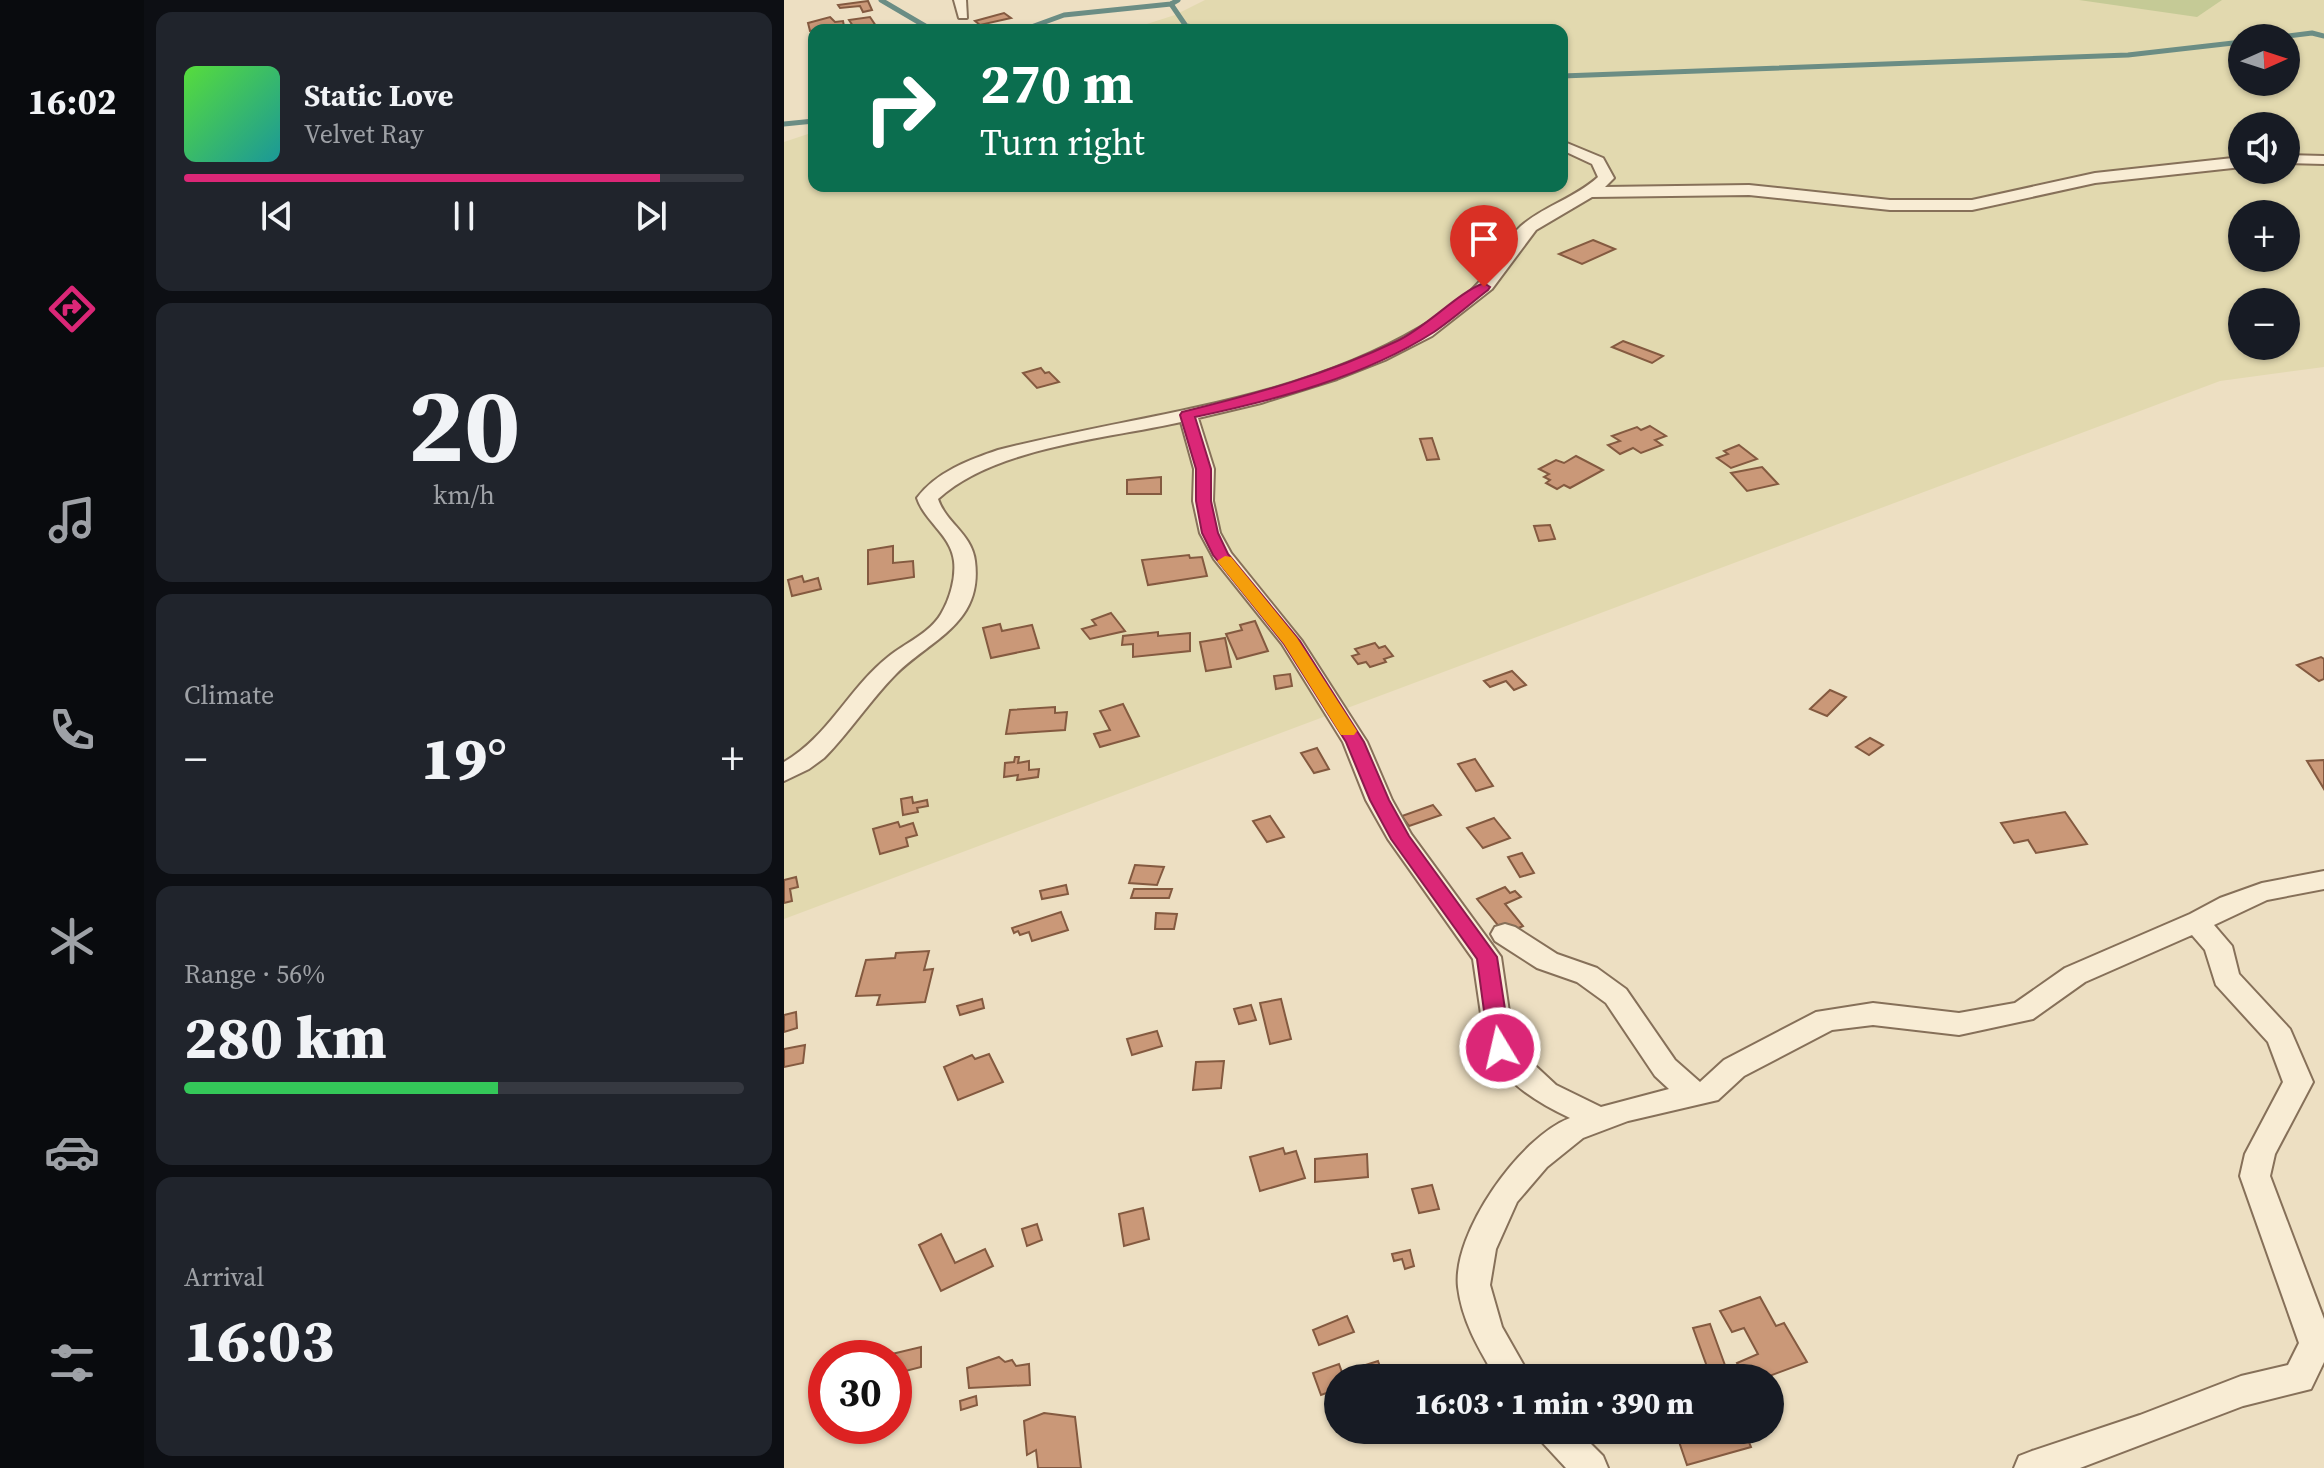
<!DOCTYPE html>
<meta charset="utf-8">
<style>
body{margin:0;font-family:"Source Serif 4",serif;background:#20242c;color:#f1f3f6;height:100vh;display:flex;flex-direction:column;font-size:30px;white-space:nowrap}
*{box-sizing:border-box;margin:0}
p{font-size:26px;color:#9ea1a6}
.icon{flex:none;width:44px;height:44px;fill:none;stroke:currentColor;stroke-width:2;stroke-linecap:round;stroke-linejoin:round}
.map{position:relative;flex:1;overflow:hidden}
.sheet{display:flex;flex-direction:column;gap:12px;padding:12px;background:#0d0f14;width:640px}
.sheet>*{flex:none}
.hud{position:absolute;left:24px;top:24px;width:760px;height:168px;border-radius:16px;box-shadow:0 2px 6px #0004;background:#0b6e4f;color:#fff;overflow:hidden}
.needle{width:52px;rotate:87deg}
.tools{position:absolute;left:1444px;top:24px;display:grid;gap:16px}
.tools a{display:grid;place-items:center;width:72px;height:72px;border-radius:50%;background:#171b24;box-shadow:0 2px 6px #0004;font-size:40px}
.speed{position:absolute;left:24px;top:1340px;display:flex;gap:16px;font-size:40px;font-weight:700;text-align:center}
.speed>*{display:grid;place-content:center;width:104px;height:104px;border-radius:50%;background:#171b24;box-shadow:0 2px 6px #0004;line-height:1}
.speed .limit{border:12px solid #d22;background:#fff;color:#111}
.pin{position:absolute;display:grid;place-items:center;width:68px;height:68px;color:#fff;margin:-82px -34px;border-radius:50% 50% 50% 0;rotate:-45deg;box-shadow:0 0 8px #0007}
.pin .icon{rotate:45deg}
.me{position:absolute;width:88px;margin:-44px;rotate:351deg;stroke-linejoin:round;filter:drop-shadow(0 0 6px #0008)}
.turn{display:flex;align-items:center;gap:28px;height:168px;padding:0 40px;font-size:36px}
.turn .icon{width:104px;height:104px;stroke-width:2.5}
.turn b{display:block;font-size:56px;line-height:68px}
.big{font-size:60px;font-weight:800;line-height:1.1}
.sheet .tile{flex:1;display:flex;flex-direction:column;justify-content:center;gap:12px;min-width:0;padding:0 28px;border-radius:16px;background:#20242c}
.sheet .dial{align-items:center;gap:0}
.dial b{font-size:104px;line-height:1}
.song{display:flex;align-items:center;gap:24px}
.cover{width:96px;height:96px;border-radius:12px;background:linear-gradient(135deg,hsl(110 70% 55%),hsl(180 70% 35%))}
.played{height:8px;border-radius:4px;background:linear-gradient(90deg,#db2777 85%,#363941 85%)}
.keys{display:flex;justify-content:space-around;direction:ltr}
.heat{display:flex;justify-content:space-between;align-items:center;font-size:44px;direction:ltr}
.charge{height:12px;border-radius:6px;background:linear-gradient(90deg,#34c759 56%,#363941 0)}
.trip{position:absolute;left:540px;top:1364px;width:460px;height:80px;border-radius:40px;background:#171b24;box-shadow:0 2px 6px #0004;font-weight:800;line-height:80px;text-align:center}
main{display:flex;flex:1;min-height:0}
.tab-bar{display:flex;flex-direction:column;width:144px;justify-content:space-around;align-items:center;background:#090b0e;color:#9ea1a6}
.tab-bar .icon{width:56px;height:56px}
.tab-bar .on{color:#db2777}
.tab-bar b{font-size:36px;color:#f1f3f6}
.map>svg:first-child{display:block}
.farmland{fill:#e2d9af;fill-rule:evenodd}
.green{fill:#c5ca96}
.lines{fill:none;stroke-linecap:round;stroke-linejoin:round}
.stream{stroke:#6b8d84;stroke-width:5}
.building{fill:#ca9878;stroke:#845a40;stroke-width:2}
.street-casing{stroke:#867059;stroke-width:4}
.street{fill:#f8ecd4;fill-rule:evenodd}
.route{fill:#db2777;stroke:#8e194d;stroke-width:2}
.slow{fill:#f59e0b}
</style>
<main>
<nav class="tab-bar">
<b>16:02</b>
<svg class="icon on" aria-label="directions" viewBox="0 0 24 24"><path d="M12 3l9 9-9 9-9-9zM9 14v-3h6M13 9l2 2-2 2"/></svg>
<svg class="icon" aria-label="music" viewBox="0 0 24 24"><path d="M9 18V5l10-2v13"/><circle cx="6" cy="18" r="3"/><circle cx="16" cy="16" r="3"/></svg>
<svg class="icon" aria-label="phone" viewBox="0 0 24 24"><path d="M5 4h4l2 5-3 2q2 4 5 5l2-3 5 2v4C11 20 4 13 5 4z"/></svg>
<svg class="icon" aria-label="climate" viewBox="0 0 24 24"><path d="M12 3v18M4 7l16 10M4 17L20 7"/></svg>
<svg class="icon" aria-label="car" viewBox="0 0 24 24"><path d="M5 17H2v-5l4-1 3-4h7l3 4 3 1v5h-3M9 17h6M6 11h13"/><circle cx="7" cy="17" r="2"/><circle cx="17" cy="17" r="2"/></svg>
<svg class="icon" aria-label="filters" viewBox="0 0 24 24"><path d="M4 7h16M4 17h16"/><circle cx="9" cy="7" r="2"/><circle cx="15" cy="17" r="2"/></svg>
</nav>
<section class="sheet">
<div class="tile">
<div class="song"><i class="cover"></i><div><b>Static Love</b><p>Velvet Ray</p></div></div>
<div class="played"></div>
<div class="keys"><svg class="icon" aria-label="previous" viewBox="0 0 24 24"><path d="M18 5L8 12l10 7zM5 5v14"/></svg><svg class="icon" aria-label="pause" viewBox="0 0 24 24"><path d="M8 5v14M16 5v14"/></svg><svg class="icon" aria-label="next" viewBox="0 0 24 24"><path d="M6 5l10 7-10 7zM19 5v14"/></svg></div>
</div>
<div class="tile dial"><b>20</b><p>km/h</p></div>
<div class="tile"><p>Climate</p>
<div class="heat"><a>−</a><b class="big">19°</b><a>+</a></div>
</div>
<div class="tile"><p>Range · 56%</p><b class="big">280 km</b><div class="charge"></div></div>
<div class="tile"><p>Arrival</p><b class="big">16:03</b></div>
</section>
<div class="map">
<svg width="1540" height="1468" viewBox="0 0 1540 1468">
<rect width="100%" height="100%" fill="#eddfc2"/>
<!-- farmland -->
<path class="farmland" d="M 421,0 L 1540,0 L 1540,367 L 1436,381 L 0,919 L 0,142 L 30,132 L 30,186 L 778,186 L 778,30 L 344,30 L 391,15 ZM 1458,38 L 1502,38 L 1502,82 L 1458,82 ZM 1458,126 L 1502,126 L 1502,170 L 1458,170 ZM 1458,214 L 1502,214 L 1502,258 L 1458,258 ZM 1458,302 L 1502,302 L 1502,346 L 1458,346 Z"/>
<!-- green -->
<polygon class="green" points="1295,0 1438,0 1413,17"/>
<g class="lines">
<!-- stream -->
<g class="stream">
<polyline points="97,0 148,30"/>
<polyline points="387,4 402,26 433,30"/>
<polyline points="239,30 280,15 387,4 394,0"/>
<polyline points="1488,38 1528,33 1540,36"/>
<polyline points="778,76 1344,55 1458,42"/>
<polyline points="0,124 30,121"/>
</g>
</g>
<!-- building -->
<g class="building">
<polygon points="84,1 88,10 79,12 76,6 56,8 54,5"/>
<polygon points="220,13 227,18 196,25 191,21"/>
<polygon points="46,17 51,22 59,21 60,26 26,31 24,23"/>
<polygon points="86,17 92,26 71,29 65,20"/>
<polygon points="809,240 831,249 798,264 775,254"/>
<polygon points="839,341 879,356 868,363 828,347"/>
<polygon points="257,368 261,373 265,372 275,382 253,388 239,373"/>
<polygon points="866,426 882,436 871,440 878,445 857,453 849,448 836,454 824,445 836,441 828,436 853,427 857,430"/>
<polygon points="648,438 655,459 643,460 636,439"/>
<polygon points="955,445 973,459 947,468 933,458 944,454 940,451"/>
<polygon points="792,456 819,470 786,488 780,485 773,489 762,483 766,480 760,477 765,474 755,469 772,460 780,463"/>
<polygon points="978,467 994,484 963,491 947,473"/>
<polygon points="377,477 377,494 343,494 343,480"/>
<polygon points="766,525 771,539 755,541 750,526"/>
<polygon points="109,546 109,563 129,561 130,577 84,584 84,550"/>
<polygon points="405,555 406,558 418,557 423,576 364,585 358,560"/>
<polygon points="18,576 20,582 34,578 37,589 8,596 4,580"/>
<polygon points="327,613 341,631 306,639 298,629 312,625 308,620"/>
<polygon points="471,621 484,651 453,659 442,634 458,630 456,625"/>
<polygon points="216,624 218,631 248,625 255,648 207,658 199,628"/>
<polygon points="374,632 374,636 406,633 406,651 349,657 349,644 338,645 339,636"/>
<polygon points="441,638 447,667 422,671 416,642"/>
<polygon points="591,643 595,648 601,646 609,656 600,659 602,662 586,667 582,662 574,664 568,656 575,654 571,649"/>
<polygon points="1537,657 1540,659 1540,679 1535,681 1513,665"/>
<polygon points="728,671 742,685 730,690 722,681 706,687 700,681"/>
<polygon points="506,674 508,686 492,689 490,676"/>
<polygon points="1046,690 1062,697 1043,716 1026,709"/>
<polygon points="339,704 355,736 316,747 310,734 326,730 316,711"/>
<polygon points="271,707 271,713 283,712 281,730 222,734 226,710"/>
<polygon points="1086,738 1099,745 1085,755 1072,747"/>
<polygon points="533,748 545,769 530,773 517,753"/>
<polygon points="231,757 235,757 234,763 245,761 245,770 255,769 254,777 233,780 234,775 220,777 221,763 230,762"/>
<polygon points="691,759 709,786 692,791 674,764"/>
<polygon points="1540,760 1540,789 1523,761"/>
<polygon points="128,797 129,803 143,800 144,806 133,808 134,812 119,815 117,799"/>
<polygon points="649,805 657,815 625,826 618,816"/>
<polygon points="1281,812 1303,844 1252,853 1244,840 1230,843 1217,823"/>
<polygon points="486,816 500,837 483,842 469,821"/>
<polygon points="710,818 726,838 699,848 683,828"/>
<polygon points="114,822 116,827 129,823 133,835 122,838 124,846 96,854 89,829"/>
<polygon points="738,853 750,873 736,877 724,857"/>
<polygon points="351,865 380,867 373,885 345,883"/>
<polygon points="12,877 14,887 6,889 8,901 0,903 0,880"/>
<polygon points="282,885 284,894 258,899 256,891"/>
<polygon points="721,887 726,893 731,891 737,897 721,904 739,926 721,934 693,899"/>
<polygon points="350,889 388,889 385,898 347,898"/>
<polygon points="277,912 284,930 248,941 245,932 236,935 234,931 230,933 228,928"/>
<polygon points="372,913 393,914 390,929 371,929"/>
<polygon points="145,951 140,970 149,969 141,1002 93,1005 96,995 72,996 82,960 111,958 112,953"/>
<polygon points="198,999 200,1008 176,1015 173,1006"/>
<polygon points="497,999 507,1039 486,1044 476,1003"/>
<polygon points="467,1005 472,1020 455,1024 450,1009"/>
<polygon points="12,1012 13,1028 0,1032 0,1015"/>
<polygon points="373,1031 378,1046 348,1055 343,1039"/>
<polygon points="21,1045 19,1063 0,1067 0,1049"/>
<polygon points="205,1054 219,1082 174,1100 160,1067 188,1055 191,1059"/>
<polygon points="440,1061 437,1088 409,1090 412,1062"/>
<polygon points="499,1148 501,1154 512,1151 521,1178 476,1191 466,1157"/>
<polygon points="583,1154 584,1177 531,1182 531,1159"/>
<polygon points="648,1185 655,1209 635,1213 628,1189"/>
<polygon points="359,1208 365,1239 340,1246 335,1214"/>
<polygon points="253,1224 258,1240 243,1246 238,1229"/>
<polygon points="157,1234 171,1263 201,1249 209,1266 157,1291 135,1245"/>
<polygon points="626,1250 630,1266 621,1269 618,1259 610,1261 608,1254"/>
<polygon points="976,1297 992,1326 1000,1323 1023,1362 980,1378 961,1378 953,1363 974,1354 960,1328 948,1332 936,1311"/>
<polygon points="563,1316 570,1332 535,1345 529,1330"/>
<polygon points="926,1324 942,1368 925,1372 909,1328"/>
<polygon points="137,1347 137,1367 110,1374 110,1358 91,1358"/>
<polygon points="215,1357 221,1362 228,1360 232,1366 245,1364 246,1385 185,1388 183,1368"/>
<polygon points="594,1361 599,1375 569,1378 566,1370"/>
<polygon points="555,1364 560,1378 554,1378 554,1389 537,1395 529,1373"/>
<polygon points="192,1396 193,1405 177,1410 176,1401"/>
<polygon points="260,1413 291,1417 297,1468 254,1468 252,1450 243,1455 240,1421"/>
<polygon points="891,1430 960,1430 967,1447 903,1465"/>
</g>
<g class="lines">
<!-- street casing -->
<g class="street-casing">
<g id="street">
<polygon points="170,0 182,0 183,18 175,18"/>
<path d="M 778,141 L 819,158 L 830,178 L 821,187 L 965,185 L 1106,200 L 1188,200 L 1311,173 L 1458,157 L 1458,167 L 1311,183 L 1188,210 L 1106,210 L 965,195 L 808,197 L 752,230 L 708,289 L 648,336 L 601,360 L 553,379 L 477,403 L 414,418 L 430,469 L 429,501 L 436,533 L 447,553 L 518,641 L 583,742 L 608,800 L 627,834 L 717,957 L 730,1046 L 772,1085 L 817,1107 L 885,1089 L 871,1076 L 822,1003 L 793,982 L 753,968 L 711,941 L 707,934 L 711,927 L 721,924 L 731,927 L 773,954 L 813,968 L 842,989 L 891,1060 L 916,1082 L 940,1060 L 1032,1012 L 1089,1003 L 1175,1013 L 1231,1003 L 1281,968 L 1406,914 L 1436,898 L 1478,883 L 1540,871 L 1540,889 L 1483,900 L 1430,925 L 1448,946 L 1455,974 L 1506,1029 L 1529,1082 L 1491,1154 L 1486,1176 L 1540,1319 L 1540,1362 L 1527,1389 L 1459,1406 L 1296,1468 L 1230,1468 L 1235,1456 L 1248,1451 L 1356,1415 L 1457,1376 L 1504,1365 L 1515,1343 L 1456,1176 L 1461,1154 L 1499,1082 L 1484,1042 L 1432,985 L 1421,950 L 1408,935 L 1301,982 L 1249,1019 L 1175,1035 L 1089,1025 L 1048,1030 L 960,1076 L 934,1100 L 844,1121 L 799,1138 L 763,1167 L 733,1202 L 712,1249 L 706,1285 L 718,1327 L 747,1378 L 712,1378 C 695,1349 678,1321 674,1287 C 668,1233 736,1137 786,1118 C 752,1102 720,1082 702,1048 L 689,959 L 604,839 L 582,800 L 559,742 L 498,644 L 430,559 L 416,533 L 409,501 L 410,469 L 397,422 C 322,439 211,447 154,499 C 162,523 188,534 191,561 C 199,624 147,639 112,674 C 86,700 66,732 40,758 L 25,769 L 0,781 L 0,762 C 44,737 65,688 104,657 C 121,643 145,634 157,614 C 166,599 172,578 170,561 C 167,535 141,522 133,498 C 152,472 185,460 214,450 C 355,414 507,403 635,328 C 658,315 684,297 701,275 C 714,260 722,240 737,226 C 760,206 791,198 814,177 L 808,164 L 778,150 Z"/>
<polygon points="1502,155 1540,156 1540,164 1502,163"/>
<polygon points="752,1430 793,1430 819,1456 824,1468 782,1468 757,1441"/>
</g>
</g>
<!-- street -->
<use href="#street" class="street"/>
</g>
<!-- route -->
<path class="route" d="M 700,283 L 706,287 L 704,290 C 686,304 669,319 650,332 C 580,377 491,400 411,417 L 427,469 L 427,501 L 434,533 L 444,554 L 516,641 L 580,742 L 605,800 L 625,836 L 713,957 L 727,1048 L 724,1054 L 716,1057 L 708,1054 L 705,1048 L 693,959 L 607,839 L 586,800 L 562,742 L 500,644 L 429,555 L 418,533 L 412,501 L 412,469 L 396,415 L 398,412 C 472,394 544,374 613,341 C 643,327 673,293 700,283 Z"/>
<!-- slow -->
<polygon class="slow" points="441,556 447,557 513,638 573,731 570,735 557,735 500,644 433,561"/>
</svg>
<div class="tools">
<a><svg class="needle" viewBox="-14 -14 28 28"><path d="M0-13l5 13h-10z" fill="#e53935"/><path d="M0 13l5-13h-10z" fill="#9ea1a6"/></svg></a>
<a><svg class="icon" aria-label="sound" viewBox="0 0 24 24"><path d="M4 9h4l5-4v14l-5-4H4zM17 9q2 3 0 6"/></svg></a>
<a>+</a>
<a>−</a>
</div>
<div class="speed"><div class="limit">30</div></div>
<div class="pin" style="left:700px;top:287px;background:#d93025"><svg class="icon" aria-label="arrive" viewBox="0 0 24 24"><path d="M6 21V4h12l-3 4 3 4H6"/></svg></div>
<svg class="me" style="left:716px;top:1048px" viewBox="-20 -20 40 40"><circle r="17" fill="#db2777" stroke="#fff" stroke-width="3"/><path d="M0-11L8 9 0 5-8 9z" fill="#fff"/></svg>
<div class="trip">16:03 · 1 min · 390 m</div>
<div class="hud">
<div class="turn"><svg class="icon" aria-label="right" viewBox="0 0 24 24"><path d="M7 20v-9h11M14 6l5 5-5 5"/></svg><div><b>270 m</b>Turn right</div></div>
</div>
</div>
</main>
